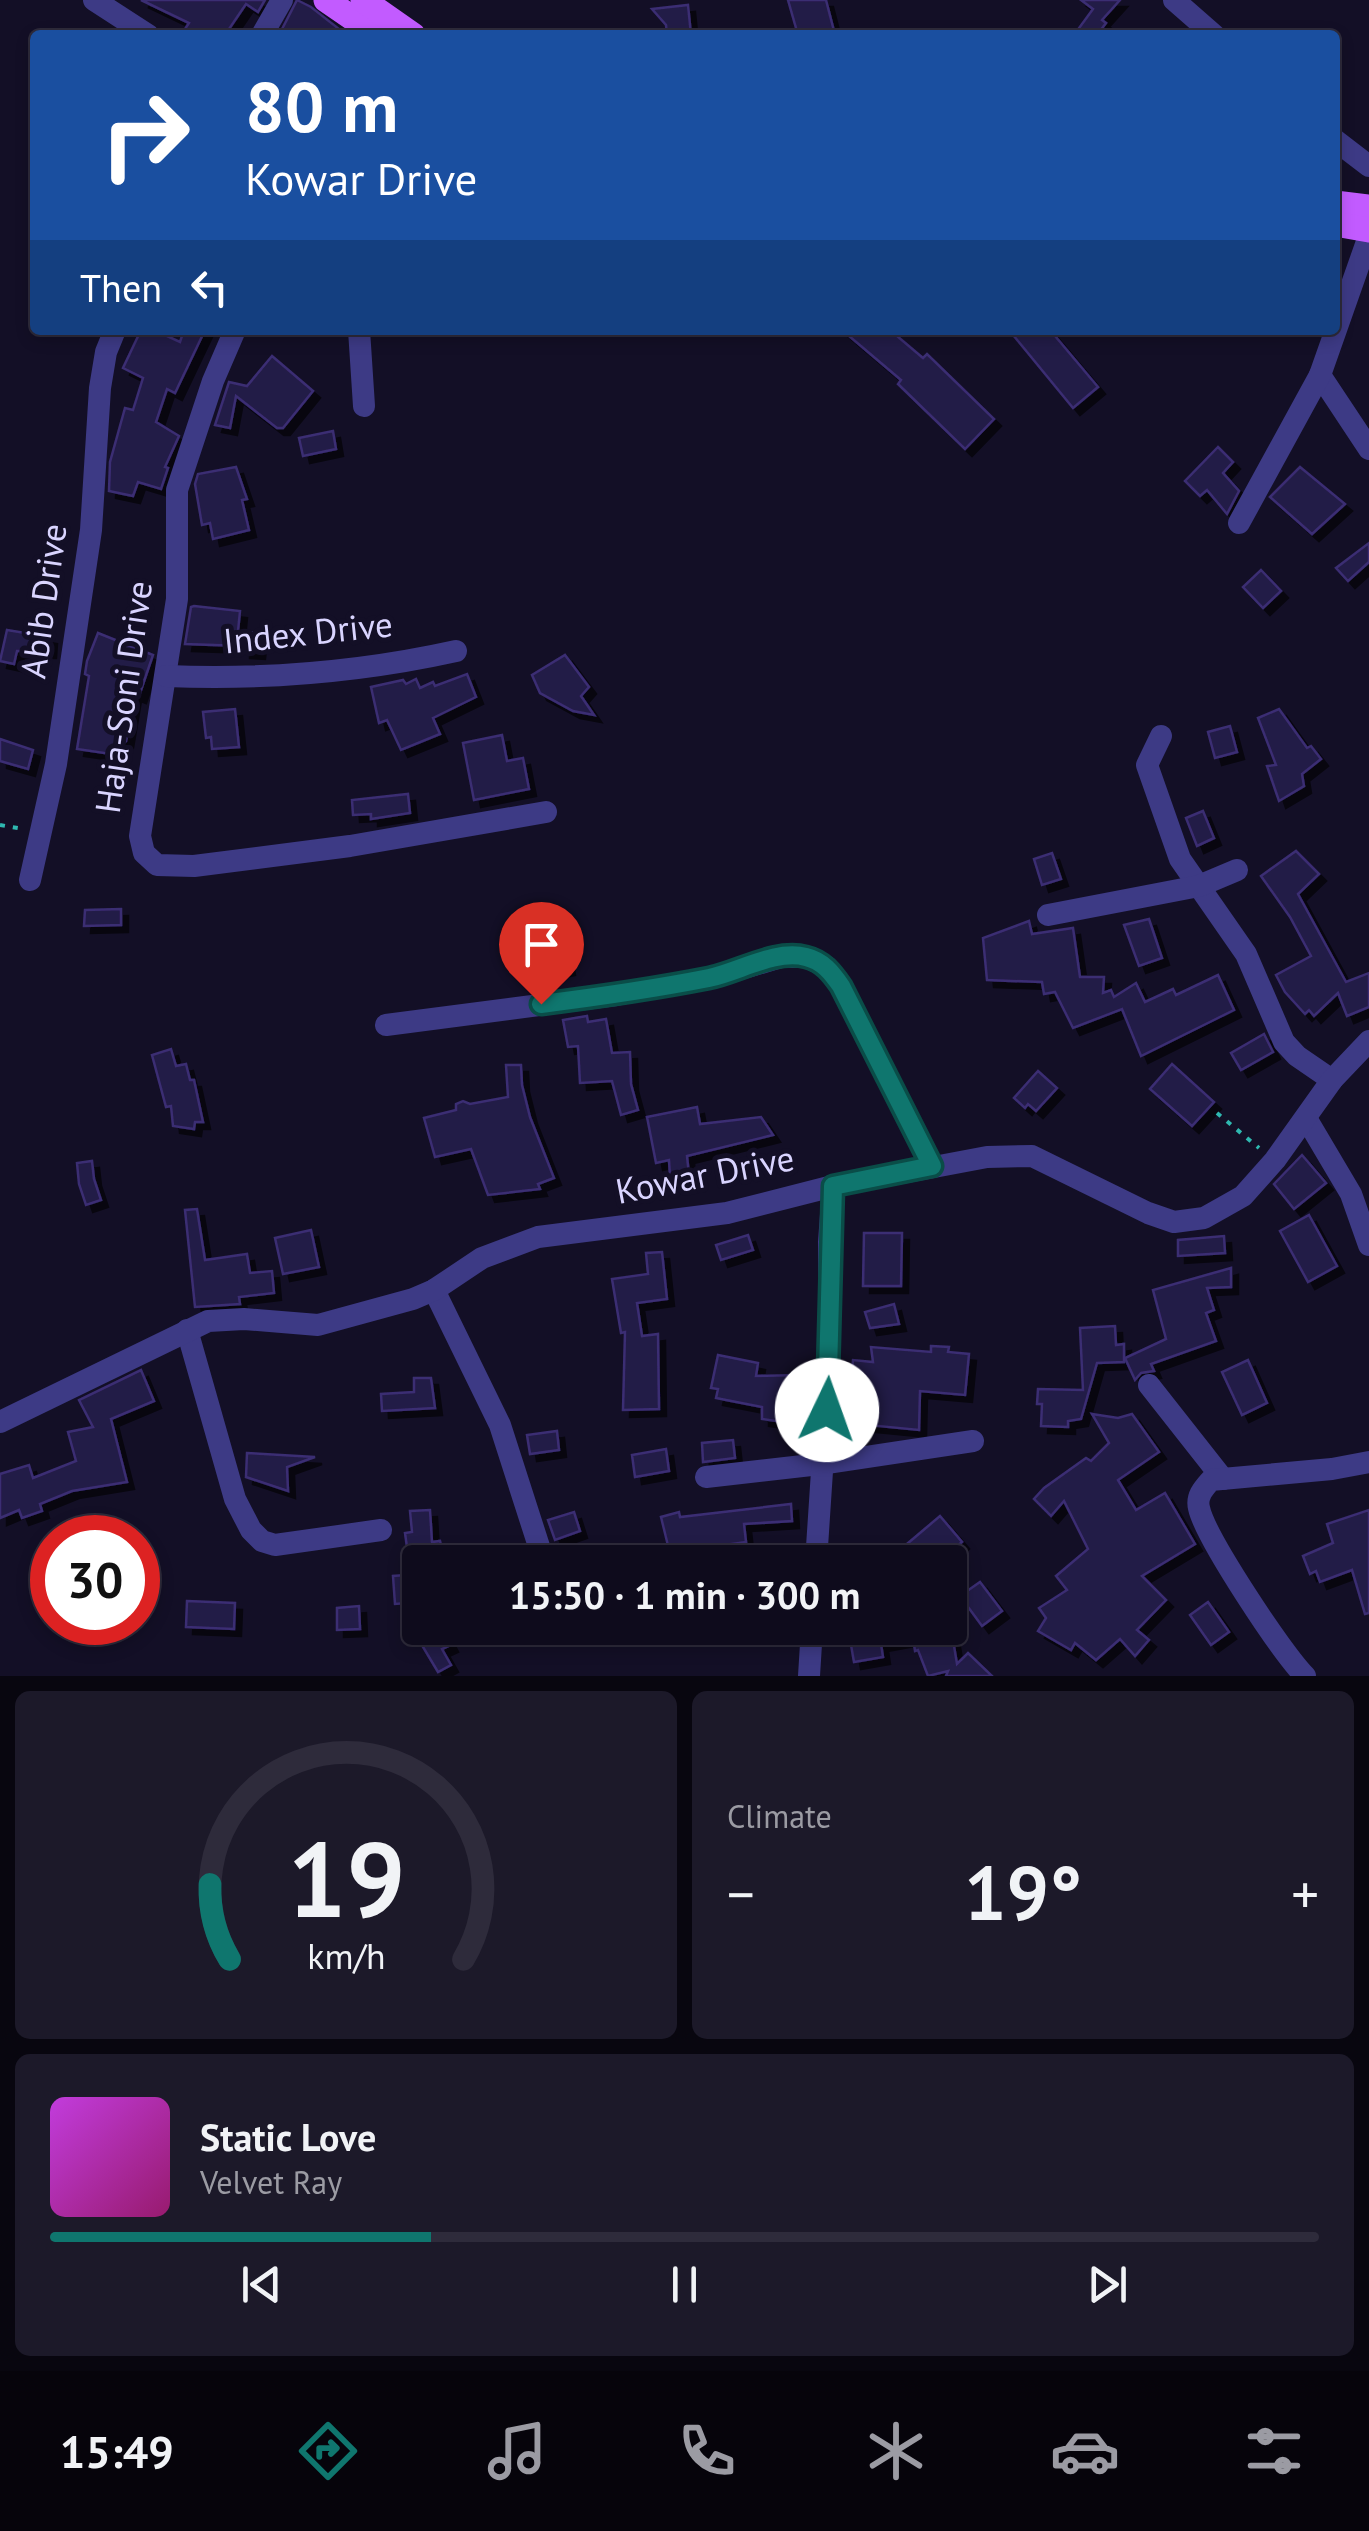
<!DOCTYPE html>
<meta charset="utf-8">
<style>
body{margin:0;font-family:"PT Sans",sans-serif;background:#1c1929;color:#f1f3f6;height:100vh;display:flex;flex-direction:column;font-size:38px;white-space:nowrap}
*{box-sizing:border-box;margin:0}
p{font-size:32px;color:#9b9ba3}
.icon{flex:none;width:55px;height:55px;fill:none;stroke:currentColor;stroke-width:2;stroke-linecap:round;stroke-linejoin:round}
.map{position:relative;height:1676px;overflow:hidden}
.sheet{display:flex;flex-direction:column;gap:15px;padding:15px;background:#08060f;flex:1}
.sheet>*{flex:none}
.hud{position:absolute;left:30px;top:30px;width:1310px;height:305px;border-radius:10px;box-shadow:0 5px 15px #0003,0 0 0 2px #2e2b3b;background:#1a4fa0;color:#fff;overflow:hidden}
.speed{position:absolute;left:30px;top:1515px;display:flex;gap:20px;font-size:50px;font-weight:700;text-align:center}
.speed>*{display:grid;place-content:center;width:130px;height:130px;border-radius:50%;background:#0e0b1c;box-shadow:0 5px 15px #0003,0 0 0 2px #2e2b3b;line-height:1}
.speed .limit{border:15px solid #d22;background:#fff;color:#111}
.pin{position:absolute;display:grid;place-items:center;width:85px;height:85px;color:#fff;margin:-102px -42px;border-radius:50% 50% 50% 0;rotate:-45deg;box-shadow:0 0 10px #0007}
.pin .icon{rotate:45deg}
.me{position:absolute;width:110px;margin:-55px;rotate:3deg;stroke-linejoin:round;filter:drop-shadow(0 0 8px #0008)}
.turn{display:flex;align-items:center;gap:35px;height:210px;padding:0 50px;font-size:45px}
.turn .icon{width:130px;height:130px;stroke-width:2.5}
.turn b{display:block;font-size:70px;line-height:85px}
.then{display:flex;align-items:center;height:95px;padding:0 50px;background:#0003;gap:20px;font-size:38px}
.big{font-size:75px;font-weight:600;line-height:1.1}
.sheet .card{flex:1;display:flex;flex-direction:column;justify-content:center;gap:15px;min-width:0;padding:0 35px;border-radius:15px;background:#1c1929}
.sheet .dial{align-items:center;gap:0}
.dial svg{height:260px;overflow:visible;fill:none;stroke:#2e2b3b;stroke-width:7;stroke-linecap:round;text-anchor:middle}
.dial text{fill:#f1f3f6;stroke:none}
.song{display:flex;align-items:center;gap:30px}
.cover{width:120px;height:120px;border-radius:15px;background:linear-gradient(135deg,hsl(290 70% 55%),hsl(320 70% 35%))}
.played{height:10px;border-radius:5px;background:linear-gradient(90deg,#0f766e 30%,#2e2b3b 30%)}
.keys{display:flex;justify-content:space-around;direction:ltr}
.heat{display:flex;justify-content:space-between;align-items:center;font-size:55px;direction:ltr}
.sheet .tiles{flex:1;display:grid;gap:15px;grid-template-columns:1fr 1fr}
.card:last-child{grid-column:span 2}
.trip{position:absolute;left:402px;top:1545px;width:565px;height:100px;border-radius:10px;background:#0e0b1c;box-shadow:0 5px 15px #0003,0 0 0 2px #2e2b3b;font-weight:600;line-height:100px;text-align:center}
.menu{display:flex;height:160px;justify-content:space-around;align-items:center;background:#06040b;color:#9b9ba3}
.menu .icon{width:70px;height:70px}
.menu .selected{color:#0f766e}
.menu b{font-size:45px;color:#f1f3f6}
.map>svg:first-child{display:block}
.building{fill:#241b47;stroke:#3b2d73;stroke-width:2.5;filter:url(#shadow)}
.lines{fill:none;stroke-linecap:round;stroke-linejoin:round}
.path{stroke:#2fb8b0;stroke-width:4;stroke-dasharray:5 8;stroke-linecap:butt}
.street{stroke:#3d3a85;stroke-width:22}
.primary{stroke:#c25bff;stroke-width:25}
.route-casing{stroke:#0a4d48;stroke-width:25}
.route{stroke:#0f766e;stroke-width:18}
.labels{text-anchor:middle;stroke-width:10;stroke-linejoin:round;paint-order:stroke}
.street-label{font-size:35px;fill:#d9d4ff;stroke:#130f26}
</style>
<div class="map">
<svg width="1369" height="1676" viewBox="0 0 1369 1676">
<defs>
<filter id="shadow"><feDropShadow dx="7" dy="7" stdDeviation="0" flood-color="#0009"/></filter>
</defs>
<rect width="100%" height="100%" fill="#130f26"/>
<!-- building -->
<g class="building">
<polygon points="141,0 265,0 258,12 246,4 225,35 181,35 189,23"/>
<polygon points="297,0 311,7 339,29 336,35 279,35"/>
<polygon points="788,0 826,0 835,35 798,35"/>
<polygon points="1081,0 1120,0 1102,20 1106,23 1097,35 1074,35 1093,9"/>
<polygon points="688,5 691,35 667,35 666,25 652,9"/>
<polygon points="141,330 154,330 180,342 184,330 205,330 175,393 167,389 156,422 179,436 165,467 168,468 161,489 138,482 133,496 109,491 110,462 125,408 133,410 143,378 123,368"/>
<polygon points="842,330 890,330 923,358 927,354 994,419 965,449 898,384 901,380"/>
<polygon points="1009,330 1050,330 1098,387 1073,408"/>
<polygon points="272,356 313,391 283,428 277,428 236,396 230,428 215,425 229,382 247,386"/>
<polygon points="333,431 336,449 303,456 299,438"/>
<polygon points="1218,447 1233,462 1223,473 1239,491 1227,514 1207,490 1200,496 1185,481"/>
<polygon points="236,467 247,499 242,500 249,530 213,539 210,523 202,525 195,484 198,474"/>
<polygon points="1300,467 1345,504 1312,534 1270,497"/>
<polygon points="1369,543 1369,562 1348,581 1336,568"/>
<polygon points="1261,570 1281,591 1263,608 1243,587"/>
<polygon points="194,606 240,611 238,631 260,633 258,652 243,651 243,646 185,644 191,607"/>
<polygon points="7,630 50,637 49,651 17,651 14,664 0,661"/>
<polygon points="98,633 153,655 139,696 134,694 126,741 111,754 77,749 89,676 85,674 87,661"/>
<polygon points="565,655 589,687 581,696 594,715 573,711 540,693 532,675"/>
<polygon points="467,674 476,697 433,718 440,734 401,750 387,720 379,723 371,687 403,680 406,684 416,679 420,688 433,682 435,686"/>
<polygon points="235,709 239,747 212,749 211,737 206,738 203,712"/>
<polygon points="1279,709 1307,748 1311,746 1321,759 1302,774 1304,786 1279,801 1267,766 1276,765 1258,718"/>
<polygon points="1230,726 1237,752 1215,758 1208,732"/>
<polygon points="502,735 507,761 523,758 529,789 474,800 463,743"/>
<polygon points="0,739 33,750 28,769 0,761"/>
<polygon points="408,794 410,813 371,819 371,814 353,815 352,800"/>
<polygon points="1203,811 1214,838 1197,846 1186,818"/>
<polygon points="1296,851 1319,874 1298,894 1346,982 1369,973 1369,1007 1347,1016 1338,993 1314,1016 1309,1010 1305,1014 1285,992 1276,975 1311,956 1290,917 1261,876"/>
<polygon points="1052,853 1061,879 1042,885 1034,859"/>
<polygon points="121,909 121,925 84,926 85,910"/>
<polygon points="1149,919 1162,958 1139,966 1124,925"/>
<polygon points="1029,921 1032,934 1073,928 1080,977 1104,977 1103,993 1111,990 1114,997 1136,983 1145,1002 1173,989 1176,995 1218,975 1234,1010 1141,1056 1122,1009 1073,1028 1055,992 1044,994 1042,982 987,980 983,938"/>
<polygon points="563,942 568,968 525,977 520,950"/>
<polygon points="587,1016 588,1022 606,1019 612,1053 630,1052 631,1084 638,1110 621,1115 612,1081 580,1083 578,1046 568,1047 563,1020"/>
<polygon points="1264,1034 1273,1052 1241,1070 1231,1053"/>
<polygon points="171,1049 176,1066 186,1064 190,1080 194,1080 203,1122 195,1122 194,1129 173,1126 171,1106 166,1107 152,1055"/>
<polygon points="1172,1064 1214,1102 1192,1126 1150,1089"/>
<polygon points="506,1065 521,1065 522,1085 530,1117 554,1178 538,1184 540,1189 488,1195 471,1149 435,1157 424,1118 456,1110 456,1104 463,1101 470,1104 508,1097"/>
<polygon points="1038,1071 1057,1088 1036,1111 1028,1104 1025,1108 1014,1098"/>
<polygon points="697,1107 700,1124 761,1117 773,1135 687,1156 689,1175 670,1177 669,1160 656,1163 647,1117"/>
<polygon points="1302,1155 1326,1183 1294,1209 1274,1184"/>
<polygon points="92,1161 94,1179 101,1200 86,1205 79,1184 77,1163"/>
<polygon points="197,1209 205,1260 247,1254 250,1273 272,1271 274,1293 239,1297 240,1304 195,1307 185,1210"/>
<polygon points="1309,1215 1337,1266 1308,1282 1280,1231"/>
<polygon points="311,1230 319,1267 283,1274 275,1238"/>
<polygon points="864,1233 902,1233 901,1286 863,1286"/>
<polygon points="748,1235 753,1250 721,1260 716,1245"/>
<polygon points="1224,1236 1225,1253 1178,1256 1178,1240"/>
<polygon points="662,1252 667,1299 637,1303 642,1336 658,1334 659,1409 623,1410 625,1332 621,1333 612,1279 648,1274 646,1253"/>
<polygon points="1231,1268 1231,1287 1207,1288 1214,1310 1206,1313 1216,1341 1151,1364 1154,1371 1141,1373 1135,1380 1125,1358 1166,1339 1153,1290"/>
<polygon points="894,1304 899,1324 870,1328 865,1312"/>
<polygon points="1115,1326 1116,1345 1124,1344 1124,1362 1097,1363 1081,1419 1068,1421 1068,1427 1041,1426 1042,1404 1037,1404 1038,1389 1083,1390 1080,1328"/>
<polygon points="931,1346 949,1347 948,1352 969,1354 965,1395 920,1391 919,1430 847,1423 853,1360 873,1362 871,1347 931,1352"/>
<polygon points="718,1355 758,1363 756,1376 801,1375 805,1417 796,1424 762,1419 762,1407 716,1398 718,1389 711,1388"/>
<polygon points="1248,1360 1267,1403 1242,1415 1222,1372"/>
<polygon points="141,1370 154,1401 111,1419 127,1482 72,1491 40,1504 42,1511 22,1518 19,1510 0,1518 0,1474 29,1465 33,1478 76,1461 68,1432 93,1427 79,1400"/>
<polygon points="414,1378 431,1378 435,1408 382,1411 381,1394 414,1392"/>
<polygon points="1092,1414 1118,1418 1132,1414 1159,1452 1118,1480 1136,1510 1165,1493 1195,1544 1142,1576 1166,1600 1137,1630 1149,1640 1135,1656 1120,1639 1096,1660 1075,1643 1071,1650 1038,1631 1046,1618 1039,1608 1067,1590 1056,1576 1088,1549 1064,1501 1051,1516 1034,1499 1044,1488 1086,1458 1091,1461 1109,1443"/>
<polygon points="557,1431 559,1450 530,1454 527,1435"/>
<polygon points="733,1440 735,1458 703,1462 702,1443"/>
<polygon points="666,1449 669,1471 635,1477 632,1455"/>
<polygon points="247,1453 315,1457 287,1467 288,1491 246,1477"/>
<polygon points="791,1504 792,1521 744,1524 746,1542 696,1549 700,1562 672,1562 661,1517 679,1512 680,1517"/>
<polygon points="430,1510 432,1542 440,1541 442,1549 454,1545 459,1562 409,1562 405,1533 412,1532 410,1511"/>
<polygon points="1369,1510 1369,1613 1365,1614 1352,1570 1320,1582 1316,1571 1310,1574 1303,1556 1333,1543 1327,1524"/>
<polygon points="574,1512 580,1531 555,1540 548,1520"/>
<polygon points="940,1516 962,1542 940,1562 923,1562 907,1544"/>
<polygon points="420,1574 420,1602 395,1604 393,1576"/>
<polygon points="980,1582 1002,1611 982,1626 960,1596"/>
<polygon points="187,1601 235,1603 234,1629 186,1627"/>
<polygon points="1208,1602 1229,1632 1211,1645 1190,1615"/>
<polygon points="359,1606 360,1629 337,1630 337,1608"/>
<polygon points="422,1628 442,1628 451,1645 442,1649 451,1665 438,1672 414,1632"/>
<polygon points="848,1628 951,1628 957,1664 968,1653 992,1676 946,1676 948,1671 928,1676 918,1650 915,1651 913,1638 881,1644 883,1657 854,1662"/>
</g>
<g class="lines">
<!-- path -->
<g class="path">
<polyline points="0,825 23,829"/>
<polyline points="1217,1113 1259,1148"/>
</g>
<!-- street -->
<g class="street">
<polyline points="94,0 148,35"/>
<polyline points="1174,0 1214,35"/>
<polyline points="262,35 282,0"/>
<polyline points="1335,140 1369,166"/>
<polyline points="235,330 213,381 177,490 177,599 140,836 144,853 157,865 194,866 350,846 546,812"/>
<polyline points="359,330 364,406"/>
<polyline points="1320,375 1369,449"/>
<polyline points="1239,523 1320,375 1369,236"/>
<path d="M 166,676 C 264,680 361,672 456,651"/>
<polyline points="1161,736 1147,765 1180,859 1246,954 1284,1042 1297,1056 1332,1080"/>
<polyline points="30,880 56,764 91,530 100,388 106,352 115,330"/>
<polyline points="1048,915 1199,886 1237,870"/>
<polyline points="386,1025 616,995 714,977 781,957 806,957 827,967 841,986 932,1165"/>
<polyline points="1306,1118 1351,1194 1369,1245"/>
<polyline points="434,1290 500,1425 544,1562"/>
<polyline points="187,1330 235,1499 251,1530 262,1541 275,1545 381,1530"/>
<polyline points="1149,1385 1223,1479"/>
<polyline points="0,1422 208,1321 244,1319 318,1325 413,1299 434,1290 482,1258 538,1237 727,1213 833,1186 987,1157 1032,1156 1148,1213 1174,1222 1204,1218 1243,1196 1275,1160 1332,1080 1369,1041"/>
<polyline points="706,1477 820,1464 973,1441"/>
<polyline points="816,1562 830,1350 829,1242 833,1186"/>
<polyline points="809,1676 812,1628"/>
<path d="M 1305,1676 C 1282,1653 1205,1537 1199,1508 C 1196,1496 1204,1488 1211,1480 L 1332,1469 L 1369,1462"/>
</g>
<!-- primary -->
<g class="primary">
<polyline points="326,0 377,35"/>
<polyline points="363,0 413,35"/>
<polyline points="1335,203 1369,207"/>
<polyline points="1335,224 1369,230"/>
</g>
</g>
<g class="lines">
<!-- route casing -->
<g class="route-casing">
<path id="route" d="M 541,1004 C 597,997 653,989 709,978 C 739,972 775,949 806,957 C 823,961 832,973 841,986 L 932,1166 L 833,1186 L 827,1410"/>
</g>
<!-- route -->
<use href="#route" class="route"/>
</g>
<g class="labels">
<!-- street labels -->
<g class="street-label">
<text transform="translate(44 601) rotate(-82)" y="12">Abib Drive</text>
<text transform="translate(308 633) rotate(-6)" y="12">Index Drive</text>
<text transform="translate(124 697) rotate(-82)" y="12">Haja-Soni Drive</text>
<text transform="translate(705 1175) rotate(-11)" y="12">Kowar Drive</text>
</g>
</g>
</svg>
<div class="speed"><div class="limit">30</div></div>
<div class="pin" style="left:541px;top:1004px;background:#d93025"><svg class="icon" aria-label="arrive" viewBox="0 0 24 24"><path d="M6 21V4h12l-3 4 3 4H6"/></svg></div>
<svg class="me" style="left:827px;top:1410px" viewBox="-20 -20 40 40"><circle r="19" fill="#fff"/><path d="M0-13L10 11 0 6-10 11z" fill="#0f766e"/></svg>
<div class="trip">15:50 · 1 min · 300 m</div>
<div class="hud">
<div class="turn"><svg class="icon" aria-label="right" viewBox="0 0 24 24"><path d="M7 20v-9h11M14 6l5 5-5 5"/></svg><div><b>80 m</b>Kowar Drive</div></div>
<div class="then">Then<svg class="icon" aria-label="left" viewBox="0 0 24 24"><path d="M17 20v-9H6M10 6l-5 5 5 5"/></svg></div>
</div>
</div>
<section class="sheet">
<div class="tiles">
<div class="card dial"><svg viewBox="0 0 100 80">
<path d="M14 69A42 42 0 1 1 86 69"/>
<path d="M14 69A42 42 0 0 1 8 46" stroke="#0f766e"/>
<text x="50" y="56" font-size="32" font-weight="700">19</text>
<text x="50" y="72" font-size="11">km/h</text>
</svg></div>
<div class="card"><p>Climate</p>
<div class="heat"><a>−</a><b class="big">19°</b><a>+</a></div>
</div>
<div class="card">
<div class="song"><i class="cover"></i><div><b>Static Love</b><p>Velvet Ray</p></div></div>
<div class="played"></div>
<div class="keys"><svg class="icon" aria-label="previous" viewBox="0 0 24 24"><path d="M18 5L8 12l10 7zM5 5v14"/></svg><svg class="icon" aria-label="pause" viewBox="0 0 24 24"><path d="M8 5v14M16 5v14"/></svg><svg class="icon" aria-label="next" viewBox="0 0 24 24"><path d="M6 5l10 7-10 7zM19 5v14"/></svg></div>
</div>
</div>
</section>
<nav class="menu">
<b>15:49</b>
<svg class="icon selected" aria-label="directions" viewBox="0 0 24 24"><path d="M12 3l9 9-9 9-9-9zM9 14v-3h6M13 9l2 2-2 2"/></svg>
<svg class="icon" aria-label="music" viewBox="0 0 24 24"><path d="M9 18V5l10-2v13"/><circle cx="6" cy="18" r="3"/><circle cx="16" cy="16" r="3"/></svg>
<svg class="icon" aria-label="phone" viewBox="0 0 24 24"><path d="M5 4h4l2 5-3 2q2 4 5 5l2-3 5 2v4C11 20 4 13 5 4z"/></svg>
<svg class="icon" aria-label="climate" viewBox="0 0 24 24"><path d="M12 3v18M4 7l16 10M4 17L20 7"/></svg>
<svg class="icon" aria-label="car" viewBox="0 0 24 24"><path d="M5 17H2v-5l4-1 3-4h7l3 4 3 1v5h-3M9 17h6M6 11h13"/><circle cx="7" cy="17" r="2"/><circle cx="17" cy="17" r="2"/></svg>
<svg class="icon" aria-label="filters" viewBox="0 0 24 24"><path d="M4 7h16M4 17h16"/><circle cx="9" cy="7" r="2"/><circle cx="15" cy="17" r="2"/></svg>
</nav>
